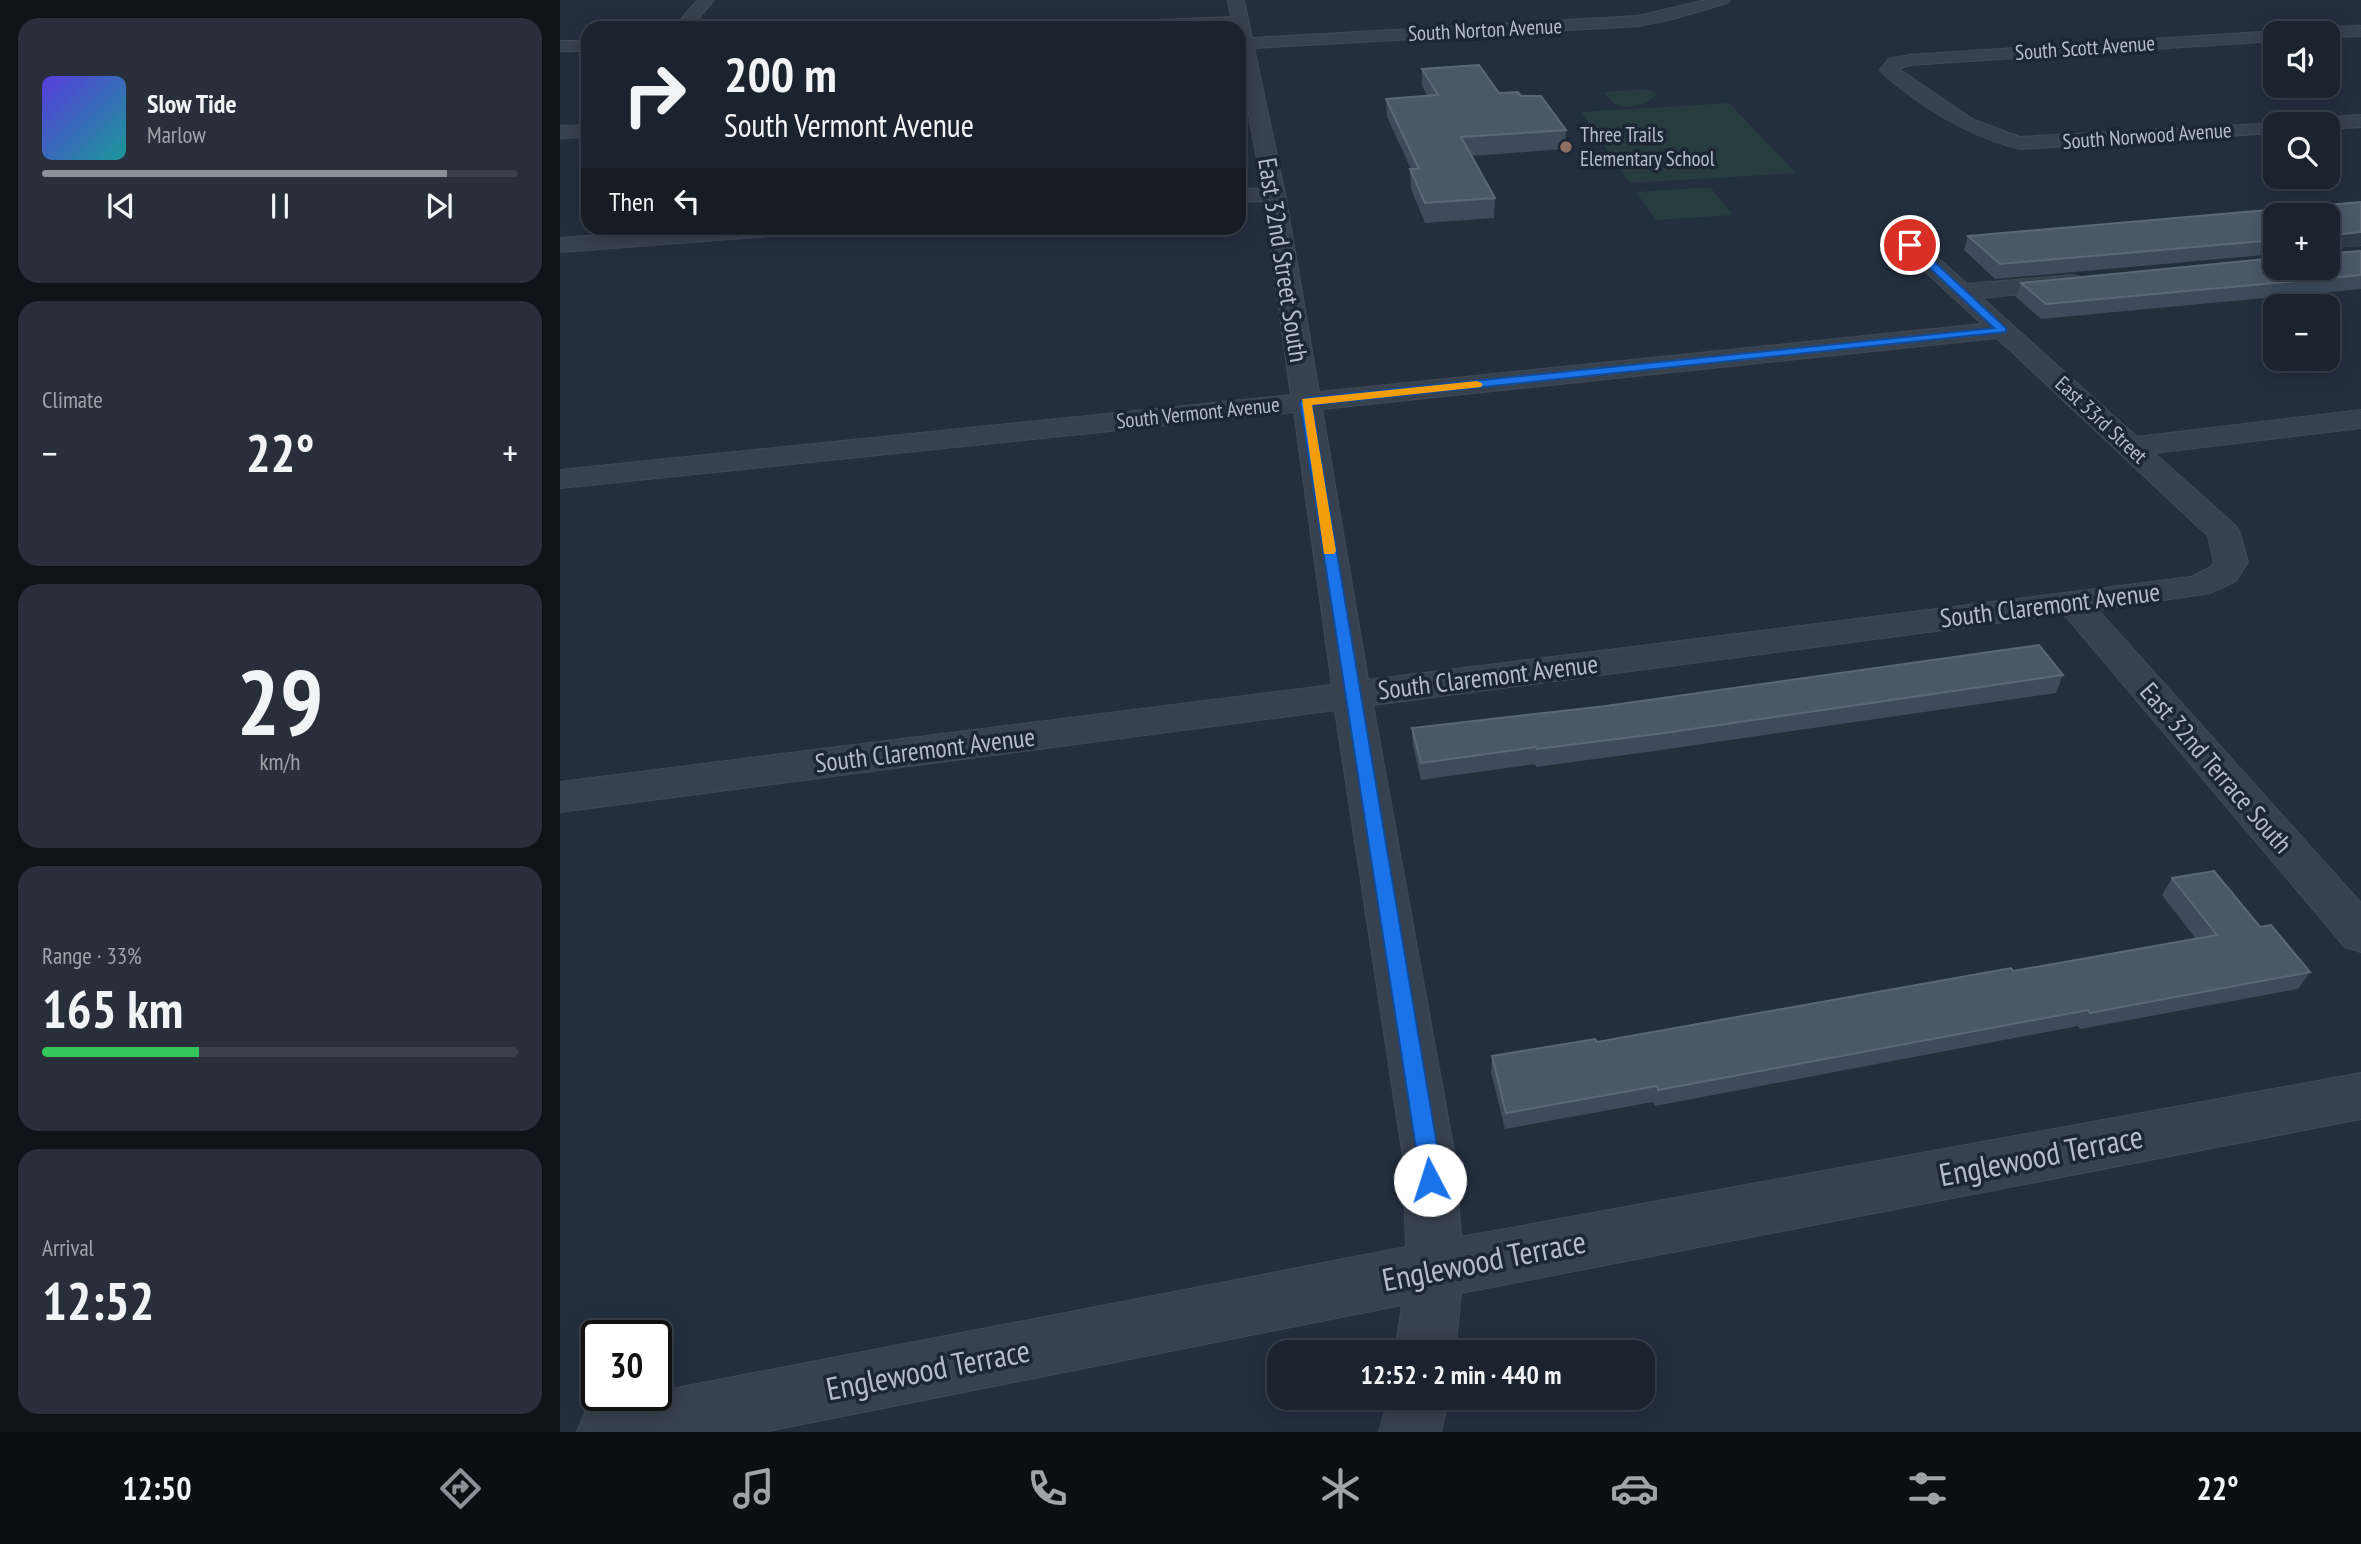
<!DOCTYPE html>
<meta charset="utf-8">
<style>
body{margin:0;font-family:"PT Sans Narrow",sans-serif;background:#282f3a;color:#f1f3f6;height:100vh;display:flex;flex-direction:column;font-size:26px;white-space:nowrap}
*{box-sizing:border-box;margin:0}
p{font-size:23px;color:#a0a4aa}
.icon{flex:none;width:38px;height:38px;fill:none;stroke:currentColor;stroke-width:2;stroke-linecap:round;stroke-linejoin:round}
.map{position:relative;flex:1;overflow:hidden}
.side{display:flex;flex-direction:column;gap:18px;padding:18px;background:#0f1319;width:560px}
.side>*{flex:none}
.banner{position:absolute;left:21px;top:21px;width:665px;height:214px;border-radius:21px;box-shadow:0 4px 18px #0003,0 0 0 2px #39404a;background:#1b232e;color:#f1f3f6;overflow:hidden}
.fabs{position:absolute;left:1703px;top:21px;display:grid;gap:14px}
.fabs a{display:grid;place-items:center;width:77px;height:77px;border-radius:14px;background:#1b232e;box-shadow:0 4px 18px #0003,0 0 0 2px #39404a;font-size:35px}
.speed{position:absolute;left:21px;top:1320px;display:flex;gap:14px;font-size:35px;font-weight:700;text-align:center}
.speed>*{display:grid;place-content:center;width:91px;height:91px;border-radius:50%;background:#1b232e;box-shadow:0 4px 18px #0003,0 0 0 2px #39404a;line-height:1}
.speed .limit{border:4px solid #111;border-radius:10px;background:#fff;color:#111}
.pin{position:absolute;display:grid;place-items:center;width:60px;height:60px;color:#fff;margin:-30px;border:4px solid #fff;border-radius:50%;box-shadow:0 2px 7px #0007}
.me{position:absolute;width:77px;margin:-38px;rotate:355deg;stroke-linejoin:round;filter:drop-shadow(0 0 5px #0008)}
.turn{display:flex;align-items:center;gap:24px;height:147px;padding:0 28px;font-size:32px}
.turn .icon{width:91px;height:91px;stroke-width:2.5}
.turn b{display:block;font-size:49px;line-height:60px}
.then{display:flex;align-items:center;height:66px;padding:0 28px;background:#0003;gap:14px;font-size:26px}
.big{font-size:52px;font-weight:600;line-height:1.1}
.side .tile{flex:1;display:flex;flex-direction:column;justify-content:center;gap:10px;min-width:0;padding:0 24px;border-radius:21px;background:#282f3a}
.side .dial{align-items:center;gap:0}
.dial b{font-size:91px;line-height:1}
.song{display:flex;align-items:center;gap:21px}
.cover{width:84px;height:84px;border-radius:10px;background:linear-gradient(135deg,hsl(250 70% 55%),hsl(180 70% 35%))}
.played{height:7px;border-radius:4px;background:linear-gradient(90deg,#8c9099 85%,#39404a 85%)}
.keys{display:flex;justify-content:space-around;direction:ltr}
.heat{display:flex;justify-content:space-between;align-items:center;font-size:38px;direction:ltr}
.charge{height:10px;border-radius:5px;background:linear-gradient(90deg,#34c759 33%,#39404a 0)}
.trip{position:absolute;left:707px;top:1340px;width:388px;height:70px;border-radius:21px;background:#1b232e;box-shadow:0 4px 18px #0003,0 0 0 2px #39404a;font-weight:600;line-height:70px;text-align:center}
.dock{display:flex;height:112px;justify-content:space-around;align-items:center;background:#0b0e12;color:#a0a4aa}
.dock .icon{width:49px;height:49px}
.dock .on{color:#8c9099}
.dock b{font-size:32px;color:#f1f3f6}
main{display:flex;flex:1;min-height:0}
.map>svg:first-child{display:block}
.green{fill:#263c3f}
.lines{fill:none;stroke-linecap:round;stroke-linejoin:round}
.minor-casing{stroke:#414a57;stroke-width:2}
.minor{fill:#38414e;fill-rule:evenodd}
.wall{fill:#3f4b5c}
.shaded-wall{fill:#2f3b4b}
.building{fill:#4b5868;stroke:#5c6777;stroke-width:2}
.route{fill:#1a73e8;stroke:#114b97;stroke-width:2}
.slow{fill:#f59e0b}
.education-dot{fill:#8d6e63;stroke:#1d2633;stroke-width:2.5}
.labels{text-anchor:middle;stroke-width:7;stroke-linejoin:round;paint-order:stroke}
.far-street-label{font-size:21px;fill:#b4bcc9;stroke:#1d2633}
.far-poi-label{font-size:21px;fill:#b4bcc9;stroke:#1d2633;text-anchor:start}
.street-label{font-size:26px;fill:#b4bcc9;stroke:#1d2633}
.near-street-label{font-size:32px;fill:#b4bcc9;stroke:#1d2633}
</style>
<main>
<section class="side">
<div class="tile">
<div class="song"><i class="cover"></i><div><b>Slow Tide</b><p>Marlow</p></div></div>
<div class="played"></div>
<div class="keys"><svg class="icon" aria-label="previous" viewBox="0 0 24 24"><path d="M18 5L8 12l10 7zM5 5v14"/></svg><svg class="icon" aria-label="pause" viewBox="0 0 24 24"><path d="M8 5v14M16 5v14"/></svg><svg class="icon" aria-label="next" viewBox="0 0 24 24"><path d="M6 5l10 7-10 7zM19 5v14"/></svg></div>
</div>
<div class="tile"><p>Climate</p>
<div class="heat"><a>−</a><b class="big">22°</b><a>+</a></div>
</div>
<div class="tile dial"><b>29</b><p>km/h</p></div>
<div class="tile"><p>Range · 33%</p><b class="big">165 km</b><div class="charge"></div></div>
<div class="tile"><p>Arrival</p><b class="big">12:52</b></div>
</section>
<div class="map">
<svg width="1801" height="1432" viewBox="0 0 1801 1432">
<rect width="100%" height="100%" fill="#242f3e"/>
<!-- green -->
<g class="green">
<path d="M 1085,89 L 1095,92 L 1096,95 C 1083,107 1071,109 1054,104 L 1044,92 Z"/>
<polygon points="1169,103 1236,173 1070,183 1021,112"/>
<polygon points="1150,187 1173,215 1096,220 1076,192"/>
</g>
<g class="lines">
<!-- minor casing -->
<g class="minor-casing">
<g id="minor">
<polygon points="138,0 154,0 130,28 113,28"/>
<path d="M 668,0 L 684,0 L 692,38 L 1078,16 L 1145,0 L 1170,0 L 1167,3 L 1113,19 L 1078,26 L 694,48 L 725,194 L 759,392 L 1422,324 L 1342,250 L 1338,245 L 1342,240 L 1358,240 L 1407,284 L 1512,275 L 1521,277 L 1524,282 L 1521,287 L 1512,289 L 1422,298 L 1577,437 L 1801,410 L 1801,428 L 1594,453 L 1676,526 L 1680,533 L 1688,562 L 1676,581 L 1650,593 L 1538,610 L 1801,903 L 1801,952 L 1785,947 L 1504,614 L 813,705 L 895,1157 L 901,1237 L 1801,1073 L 1801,1119 L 901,1293 L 895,1353 L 835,1353 L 842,1305 L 203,1432 L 17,1432 L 26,1410 L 48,1401 L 96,1395 L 96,1392 L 846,1247 L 843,1157 L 775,710 L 0,812 L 0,782 L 772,685 L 734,412 L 0,488 L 0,470 L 731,395 L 704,201 L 679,202 L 679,190 L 702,188 L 679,59 L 679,28 L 521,28 L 529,23 L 671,17 ZM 1437,338 L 1648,536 L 1654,562 L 1651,567 L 1631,577 L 808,680 L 762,409 Z"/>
<polygon points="1801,26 1801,36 1768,37 1768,33 1742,33 1750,28"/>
<path d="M 1715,31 L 1721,33 L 1715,33 L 1715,41 L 1350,65 L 1339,69 L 1414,120 L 1460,137 L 1722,123 L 1715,124 L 1715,133 L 1460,149 C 1417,138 1381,119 1346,92 C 1337,85 1327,79 1320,70 L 1329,59 L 1350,55 Z"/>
<rect x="0" y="41" width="28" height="10"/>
<polygon points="1801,115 1801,127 1768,129 1768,124 1745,124 1755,118"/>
<polygon points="28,125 28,137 0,138 0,126"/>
<polygon points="140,228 234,228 231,233 223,235 0,252 0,238"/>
<polygon points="829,1398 889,1398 881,1432 819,1432"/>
</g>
</g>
<!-- minor -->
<use href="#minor" class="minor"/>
</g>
<!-- wall -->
<g class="wall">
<polygon points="862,69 939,93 961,96 1006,130 1005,149 911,156 935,198 934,218 865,223 851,189 850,169 851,169 827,117 826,99 868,96 862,86"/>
<polygon points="1801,202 1801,246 1773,248 1773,253 1801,251 1801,289 1481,319 1456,297 1461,283 1768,268 1715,215 1715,254 1435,279 1404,250 1408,236"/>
<polygon points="1503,675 1496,693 1094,751 976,767 975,764 861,780 853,746 852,728"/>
<polygon points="1612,878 1700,927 1750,972 1738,989 1520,1029 1518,1026 1095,1106 1093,1102 945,1129 931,1072 932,1056 1037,1042 1636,939 1602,895"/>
</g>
<!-- shaded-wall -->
<polygon class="shaded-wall" points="1801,232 1801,245 1768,249 1773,235"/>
<!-- building -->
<g class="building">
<polygon points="919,65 939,93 958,92 961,96 981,96 1006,130 901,137 935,198 865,203 850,169 859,169 826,99 878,95 862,69"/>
<polygon points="1801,202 1801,232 1773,235 1773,253 1801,251 1801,275 1486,304 1461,283 1715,258 1715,268 1768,268 1768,215 1715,215 1715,240 1440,264 1408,236"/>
<polygon points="1479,645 1503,675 1097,734 977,749 976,747 861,763 852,728 1046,706"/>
<polygon points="1654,871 1700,927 1711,925 1750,972 1530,1013 1528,1010 1098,1090 1097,1086 946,1113 932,1056 1035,1039 1037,1042 1451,968 1453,971 1657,935 1612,878"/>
</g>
<!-- route -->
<polygon class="route" points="1347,243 1354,243 1446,328 1446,332 752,405 879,1157 881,1180 878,1187 870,1191 862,1187 740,402 746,398 1434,328 1347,247"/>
<!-- slow -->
<polygon class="slow" points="917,381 923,384 921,387 752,405 776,551 774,554 764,554 742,399"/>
<!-- markers -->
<circle class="education-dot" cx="1006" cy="147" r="7"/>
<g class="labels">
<!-- far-street labels -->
<g class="far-street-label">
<text transform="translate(925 30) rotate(-3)" y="7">South Norton Avenue</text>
<text transform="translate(1525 48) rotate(-4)" y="7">South Scott Avenue</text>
<text transform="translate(1587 136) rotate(-4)" y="7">South Norwood Avenue</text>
<text transform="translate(638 413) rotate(-6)" y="7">South Vermont Avenue</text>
<text transform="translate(1541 420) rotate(43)" y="7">East 33rd Street</text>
</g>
<!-- far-poi labels -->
<g class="far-poi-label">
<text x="1020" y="142">Three Trails<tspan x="1020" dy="24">Elementary School</tspan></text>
</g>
<!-- street labels -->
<g class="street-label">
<text transform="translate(723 260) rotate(81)" y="9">East 32nd Street South</text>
<text transform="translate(1490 605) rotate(-7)" y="9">South Claremont Avenue</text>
<text transform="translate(928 677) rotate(-7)" y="9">South Claremont Avenue</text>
<text transform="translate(365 750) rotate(-7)" y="9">South Claremont Avenue</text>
<text transform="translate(1656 768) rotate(49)" y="9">East 32nd Terrace South</text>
</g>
<!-- near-street labels -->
<g class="near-street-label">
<text transform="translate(1481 1156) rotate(-11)" y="11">Englewood Terrace</text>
<text transform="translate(924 1261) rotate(-11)" y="11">Englewood Terrace</text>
<text transform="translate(368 1370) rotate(-11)" y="11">Englewood Terrace</text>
</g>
</g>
</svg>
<div class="fabs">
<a><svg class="icon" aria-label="sound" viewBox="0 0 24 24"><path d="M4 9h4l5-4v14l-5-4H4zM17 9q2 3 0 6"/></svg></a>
<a><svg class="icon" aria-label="search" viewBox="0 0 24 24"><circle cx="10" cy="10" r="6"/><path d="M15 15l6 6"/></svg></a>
<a>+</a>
<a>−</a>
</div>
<div class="speed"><div class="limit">30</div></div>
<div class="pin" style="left:1350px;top:245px;background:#d93025"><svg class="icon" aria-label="arrive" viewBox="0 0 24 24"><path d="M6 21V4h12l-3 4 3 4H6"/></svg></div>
<svg class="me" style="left:870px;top:1180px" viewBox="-20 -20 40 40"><circle r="19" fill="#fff"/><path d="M0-13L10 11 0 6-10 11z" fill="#1a73e8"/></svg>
<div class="trip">12:52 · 2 min · 440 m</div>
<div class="banner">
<div class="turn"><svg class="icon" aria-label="right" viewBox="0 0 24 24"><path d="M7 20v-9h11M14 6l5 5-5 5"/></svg><div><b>200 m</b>South Vermont Avenue</div></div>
<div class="then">Then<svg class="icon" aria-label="left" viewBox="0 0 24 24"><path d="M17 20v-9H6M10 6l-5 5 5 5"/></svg></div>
</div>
</div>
</main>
<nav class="dock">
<b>12:50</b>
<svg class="icon on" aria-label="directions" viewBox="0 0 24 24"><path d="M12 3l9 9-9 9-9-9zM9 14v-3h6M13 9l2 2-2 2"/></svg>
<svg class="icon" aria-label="music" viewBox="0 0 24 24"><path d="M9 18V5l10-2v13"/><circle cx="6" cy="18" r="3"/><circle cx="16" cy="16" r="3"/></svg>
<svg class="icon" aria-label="phone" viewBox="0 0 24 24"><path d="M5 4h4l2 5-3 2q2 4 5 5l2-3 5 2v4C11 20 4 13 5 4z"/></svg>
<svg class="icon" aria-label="climate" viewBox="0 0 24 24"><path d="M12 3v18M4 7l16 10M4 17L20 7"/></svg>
<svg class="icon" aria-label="car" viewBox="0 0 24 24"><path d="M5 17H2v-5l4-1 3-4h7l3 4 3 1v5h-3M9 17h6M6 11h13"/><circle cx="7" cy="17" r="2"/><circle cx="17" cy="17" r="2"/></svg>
<svg class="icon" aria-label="filters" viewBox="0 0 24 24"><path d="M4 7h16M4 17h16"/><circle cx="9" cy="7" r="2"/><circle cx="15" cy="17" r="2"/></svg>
<b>22°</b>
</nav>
